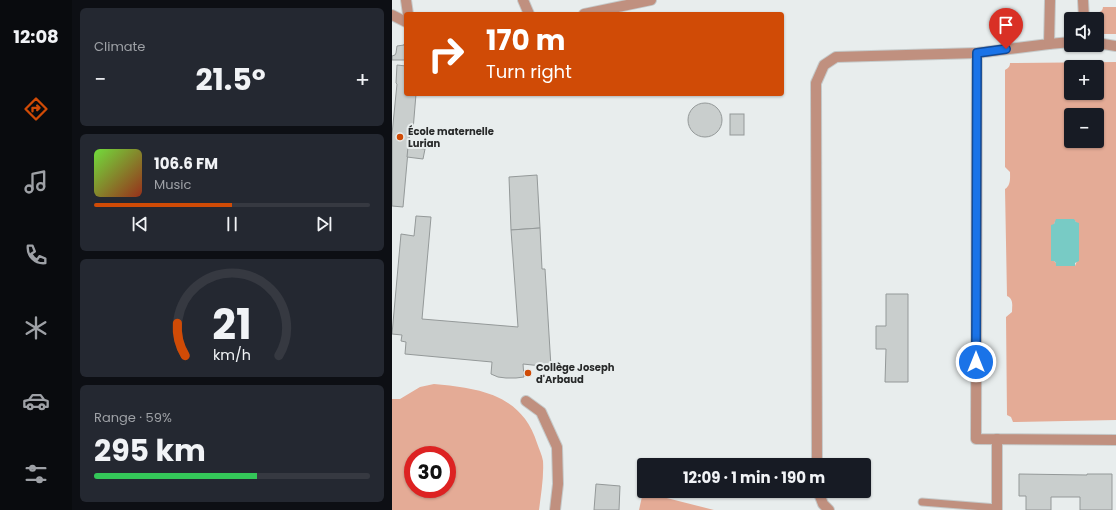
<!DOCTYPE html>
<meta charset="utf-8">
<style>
body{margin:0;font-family:Poppins,sans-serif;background:#242831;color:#f1f3f6;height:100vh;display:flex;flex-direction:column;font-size:15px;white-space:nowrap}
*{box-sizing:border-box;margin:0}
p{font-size:13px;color:#9ea1a6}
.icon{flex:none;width:22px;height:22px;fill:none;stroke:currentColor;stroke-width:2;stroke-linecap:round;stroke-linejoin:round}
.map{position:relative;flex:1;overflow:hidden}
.side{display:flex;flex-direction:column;gap:8px;padding:8px;background:#0d0f14;width:320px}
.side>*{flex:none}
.banner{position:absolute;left:12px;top:12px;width:380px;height:84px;border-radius:4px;box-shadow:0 1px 3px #0004;background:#d04b06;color:#fff;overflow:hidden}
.buttons{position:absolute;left:672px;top:12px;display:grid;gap:8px}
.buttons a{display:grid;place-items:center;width:40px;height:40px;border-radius:4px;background:#171b24;box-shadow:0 1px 3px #0004;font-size:20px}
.speed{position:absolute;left:12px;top:446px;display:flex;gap:8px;font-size:20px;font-weight:700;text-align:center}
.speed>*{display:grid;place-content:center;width:52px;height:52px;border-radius:50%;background:#171b24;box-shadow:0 1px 3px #0004;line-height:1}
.speed .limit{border:6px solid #d22;background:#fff;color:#111}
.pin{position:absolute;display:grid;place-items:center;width:34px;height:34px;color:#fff;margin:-41px -17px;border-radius:50% 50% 50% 0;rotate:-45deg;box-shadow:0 0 4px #0007}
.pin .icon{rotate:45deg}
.me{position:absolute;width:44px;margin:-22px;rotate:0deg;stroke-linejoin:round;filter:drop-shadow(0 0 3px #0008)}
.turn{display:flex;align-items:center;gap:14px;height:84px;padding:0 16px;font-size:18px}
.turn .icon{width:52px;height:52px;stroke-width:2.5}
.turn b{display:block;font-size:28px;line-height:34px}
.big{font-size:30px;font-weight:700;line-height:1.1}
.side .card{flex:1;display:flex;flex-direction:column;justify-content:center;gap:6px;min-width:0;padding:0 14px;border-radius:6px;background:#242831}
.side .dial{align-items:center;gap:0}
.dial svg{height:104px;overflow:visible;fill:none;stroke:#363941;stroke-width:7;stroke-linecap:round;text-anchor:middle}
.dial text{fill:#f1f3f6;stroke:none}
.song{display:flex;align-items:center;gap:12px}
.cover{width:48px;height:48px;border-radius:6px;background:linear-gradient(135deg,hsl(100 70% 55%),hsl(10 70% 35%))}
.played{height:4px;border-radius:2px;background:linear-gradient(90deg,#d04b06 50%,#363941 50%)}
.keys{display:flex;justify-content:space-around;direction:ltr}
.heat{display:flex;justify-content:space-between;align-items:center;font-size:22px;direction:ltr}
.charge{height:6px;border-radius:3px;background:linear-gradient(90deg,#34c759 59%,#363941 0)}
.trip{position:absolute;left:245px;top:458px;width:234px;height:40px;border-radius:4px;background:#171b24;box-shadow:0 1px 3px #0004;font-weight:700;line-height:40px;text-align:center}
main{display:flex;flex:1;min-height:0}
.dock{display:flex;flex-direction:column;width:72px;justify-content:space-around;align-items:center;background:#090b0e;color:#9ea1a6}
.dock .icon{width:28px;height:28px}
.dock .active{color:#d04b06}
.dock b{font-size:18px;color:#f1f3f6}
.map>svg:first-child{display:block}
.green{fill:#e4ab96;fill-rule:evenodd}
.water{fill:#78cbc5}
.building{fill:#c9cecd;stroke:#949999}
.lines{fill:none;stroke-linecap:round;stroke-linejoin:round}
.lane-casing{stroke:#c5caca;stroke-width:9}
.street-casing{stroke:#c5caca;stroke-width:12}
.lane{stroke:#c0907f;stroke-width:7}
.street{stroke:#c0907f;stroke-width:10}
.route-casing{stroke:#114b97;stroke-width:10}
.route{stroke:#1a73e8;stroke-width:7}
.poi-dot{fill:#d04b06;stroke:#e8eded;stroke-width:1.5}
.labels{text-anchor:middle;stroke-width:4;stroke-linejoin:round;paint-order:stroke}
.poi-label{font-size:10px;font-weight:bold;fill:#282a2a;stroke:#e8eded;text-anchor:start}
</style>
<main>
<nav class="dock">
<b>12:08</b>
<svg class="icon active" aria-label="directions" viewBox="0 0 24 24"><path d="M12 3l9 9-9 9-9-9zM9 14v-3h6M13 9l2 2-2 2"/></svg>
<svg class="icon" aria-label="music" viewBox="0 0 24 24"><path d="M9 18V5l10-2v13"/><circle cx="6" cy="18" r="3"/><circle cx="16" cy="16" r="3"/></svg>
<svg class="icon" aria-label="phone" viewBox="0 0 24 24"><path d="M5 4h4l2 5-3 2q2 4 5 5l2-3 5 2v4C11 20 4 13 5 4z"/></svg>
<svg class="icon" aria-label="climate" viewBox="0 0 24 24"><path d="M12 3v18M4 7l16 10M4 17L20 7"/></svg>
<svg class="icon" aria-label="car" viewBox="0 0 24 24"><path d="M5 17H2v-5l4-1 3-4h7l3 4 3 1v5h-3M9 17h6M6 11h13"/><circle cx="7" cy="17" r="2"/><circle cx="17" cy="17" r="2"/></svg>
<svg class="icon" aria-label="filters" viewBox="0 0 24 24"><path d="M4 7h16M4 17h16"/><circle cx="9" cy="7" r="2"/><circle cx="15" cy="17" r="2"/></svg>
</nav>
<section class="side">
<div class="card"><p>Climate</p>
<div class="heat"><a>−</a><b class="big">21.5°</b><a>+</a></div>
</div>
<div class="card">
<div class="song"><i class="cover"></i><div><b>106.6 FM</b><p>Music</p></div></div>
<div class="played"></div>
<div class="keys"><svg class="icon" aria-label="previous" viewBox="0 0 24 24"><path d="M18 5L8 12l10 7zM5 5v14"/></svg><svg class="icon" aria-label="pause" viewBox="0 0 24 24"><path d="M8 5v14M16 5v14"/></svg><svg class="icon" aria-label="next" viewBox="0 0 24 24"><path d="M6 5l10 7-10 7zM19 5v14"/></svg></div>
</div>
<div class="card dial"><svg viewBox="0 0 100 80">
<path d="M14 69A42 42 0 1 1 86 69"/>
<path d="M14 69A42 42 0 0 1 8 44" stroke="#d04b06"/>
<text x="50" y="56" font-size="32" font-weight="700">21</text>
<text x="50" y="72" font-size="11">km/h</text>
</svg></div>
<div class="card"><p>Range · 59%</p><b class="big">295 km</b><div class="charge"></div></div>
</section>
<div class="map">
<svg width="724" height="510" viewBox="0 0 724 510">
<rect width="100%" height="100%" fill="#e8eded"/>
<!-- green -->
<g class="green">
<path d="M 711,7 L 724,7 L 724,34 L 712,34 L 709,28 L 706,27 L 705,13 C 709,12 711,10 711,7 Z"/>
<path d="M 724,62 L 724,420 L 621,422 L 619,417 L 615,415 L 614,317 L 620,312 C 620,306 622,299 615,296 L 613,189 C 619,185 618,178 618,172 L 613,167 L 613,70 C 616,68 618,67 618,63 ZM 679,67 L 705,67 L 705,93 L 679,93 ZM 679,115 L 705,115 L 705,141 L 679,141 ZM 683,221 L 684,222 L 685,261 L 683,266 L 664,266 L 664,263 L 662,261 L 662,224 L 663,222 Z"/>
<path d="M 42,384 C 86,388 130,394 145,443 C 147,449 150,455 151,461 C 152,477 149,494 147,510 L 0,510 L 0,399 L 8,399 L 28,387 ZM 21,455 L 55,455 L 55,489 L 21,489 Z"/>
<polygon points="251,492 322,510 247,510"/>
</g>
<!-- water -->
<polygon class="water" points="664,219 682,219 684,222 687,223 687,261 683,263 683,266 664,266 664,263 662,261 659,261 659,225 662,224"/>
<!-- building -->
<g class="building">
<polygon points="12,44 14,44 14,60 0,60 0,56 3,55 4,53 5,46 12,45"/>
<polygon points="5,65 14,66 14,94 24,94 21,130 18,129 11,207 0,206 0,134 5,84 4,83"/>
<circle cx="313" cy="120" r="17"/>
<rect x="338" y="114" width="14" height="21"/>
<polygon points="16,147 33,149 31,159 15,157"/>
<polygon points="145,175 148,228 119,230 117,177"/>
<polygon points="24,216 39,217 30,319 126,327 119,230 148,228 150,269 153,269 159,367 131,364 132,377 124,378 114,378 106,377 99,374 100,362 13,354 14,342 9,341 10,335 0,334 9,234 22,236"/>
<polygon points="494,294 516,294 516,382 493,382 494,349 484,349 484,326 494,326"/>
<polygon points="627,474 695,475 695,474 720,474 720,510 688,510 688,497 659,497 659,510 634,510 634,496 627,496"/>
<polygon points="204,484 228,486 227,510 202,510"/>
</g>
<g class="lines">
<!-- lane casing -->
<g class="lane-casing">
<polyline id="lane" points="530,502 605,508"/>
</g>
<!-- street casing -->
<g class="street-casing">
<g id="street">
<polyline points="14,0 16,14"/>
<polyline points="131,0 137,14"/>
<polyline points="658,0 657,44 585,53 584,439 724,440"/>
<polyline points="691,0 692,19"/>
<polyline points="192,14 259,0"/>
<polyline points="0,15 14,22"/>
<polyline points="705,43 724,46"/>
<polyline points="657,44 679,42"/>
<polyline points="134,401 149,412 165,447 166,484 163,510"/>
<polyline points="425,465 424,83 432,65 444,57 585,53"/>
<polyline points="426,491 431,504 437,510"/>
<polyline points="605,510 605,439"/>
</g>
</g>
<!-- lane -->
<use href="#lane" class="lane"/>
<!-- street -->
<use href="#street" class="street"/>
</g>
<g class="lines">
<!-- route casing -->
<g class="route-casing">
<polyline id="route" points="584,362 585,53 614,49"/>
</g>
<!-- route -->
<use href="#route" class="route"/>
</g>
<!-- markers -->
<g class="poi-dot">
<circle cx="8" cy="137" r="4"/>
<circle cx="136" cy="373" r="4"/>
</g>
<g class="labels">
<!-- poi labels -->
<g class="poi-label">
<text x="16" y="135">École maternelle<tspan x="16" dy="12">Lurian</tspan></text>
<text x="144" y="371">Collège Joseph<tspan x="144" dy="12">d'Arbaud</tspan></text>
</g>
</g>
</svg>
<div class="buttons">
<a><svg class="icon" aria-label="sound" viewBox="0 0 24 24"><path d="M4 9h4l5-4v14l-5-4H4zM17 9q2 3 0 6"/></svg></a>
<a>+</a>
<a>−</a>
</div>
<div class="speed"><div class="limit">30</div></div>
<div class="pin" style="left:614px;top:49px;background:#d93025"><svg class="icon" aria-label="arrive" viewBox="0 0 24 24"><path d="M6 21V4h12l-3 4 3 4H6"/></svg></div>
<svg class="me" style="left:584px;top:362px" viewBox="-20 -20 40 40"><circle r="17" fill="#1a73e8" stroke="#fff" stroke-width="3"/><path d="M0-11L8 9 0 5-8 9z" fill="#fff"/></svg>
<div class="trip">12:09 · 1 min · 190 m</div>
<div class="banner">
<div class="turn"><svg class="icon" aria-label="right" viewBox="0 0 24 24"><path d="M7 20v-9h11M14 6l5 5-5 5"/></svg><div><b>170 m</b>Turn right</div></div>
</div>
</div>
</main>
